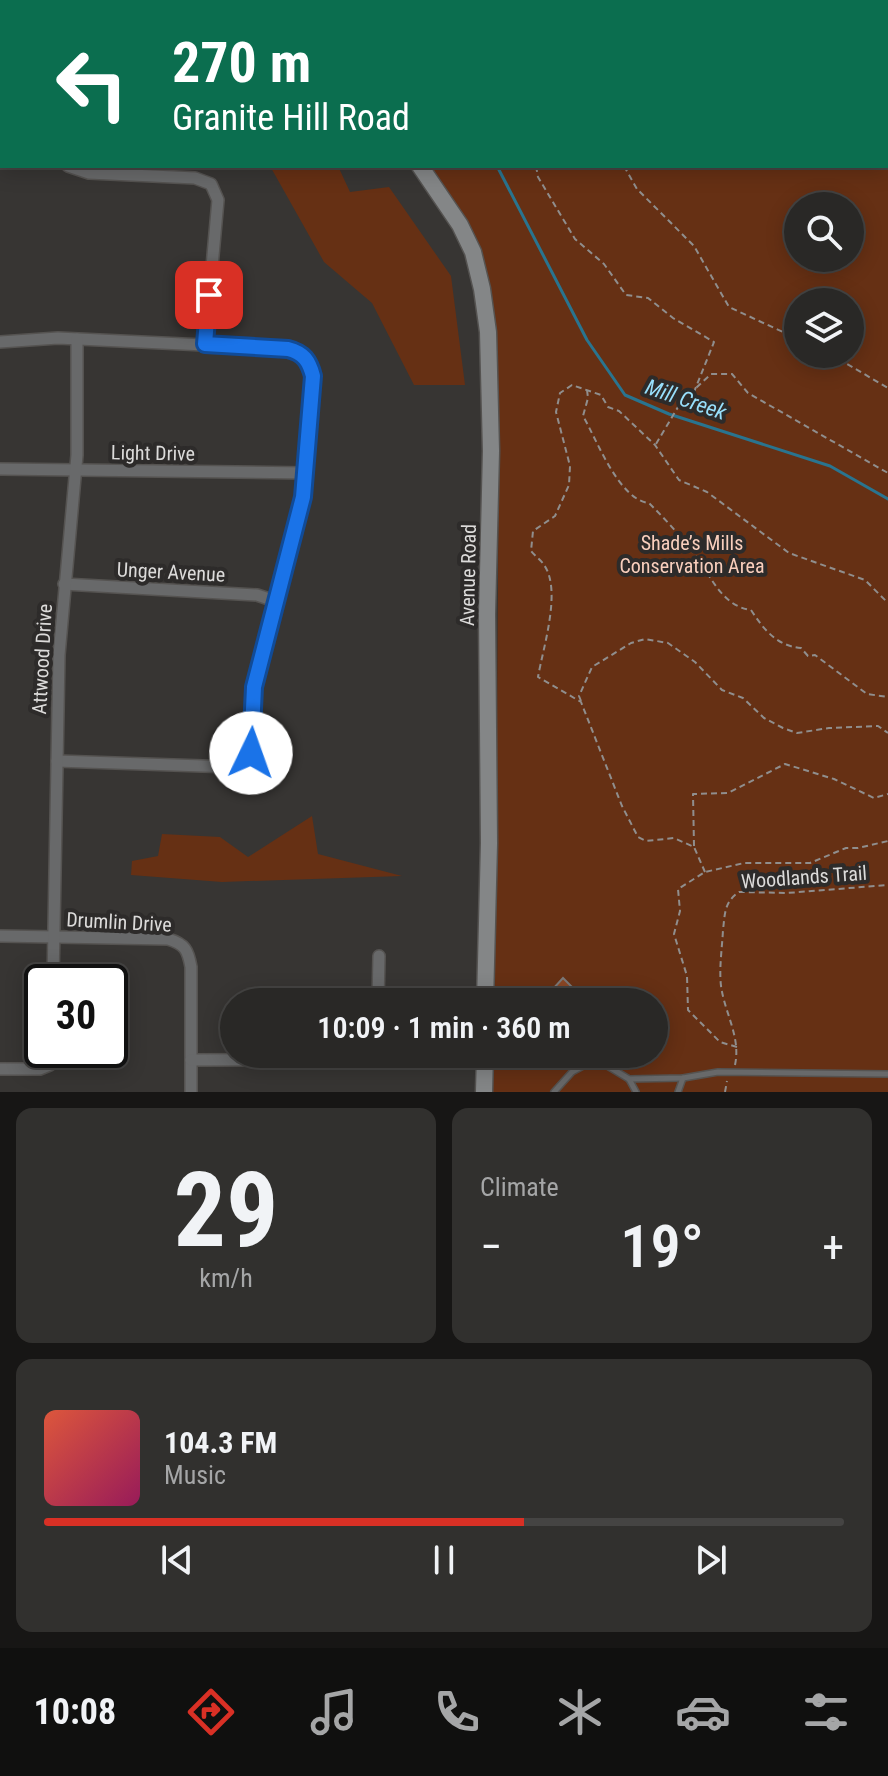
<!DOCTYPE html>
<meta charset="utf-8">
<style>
body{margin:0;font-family:"Roboto Condensed",sans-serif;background:#31302e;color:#f1f3f6;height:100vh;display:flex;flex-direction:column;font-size:30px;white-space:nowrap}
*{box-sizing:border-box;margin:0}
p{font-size:26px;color:#a5a6a7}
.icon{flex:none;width:44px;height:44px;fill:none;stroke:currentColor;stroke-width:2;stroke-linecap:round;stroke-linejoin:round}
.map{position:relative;height:1092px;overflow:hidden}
.panel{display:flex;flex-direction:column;gap:16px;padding:16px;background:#171615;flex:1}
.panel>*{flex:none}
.guide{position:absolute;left:0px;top:0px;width:888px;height:168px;box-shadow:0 4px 20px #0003,0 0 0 2px #454443;background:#0b6e4f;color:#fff;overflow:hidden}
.buttons{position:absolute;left:784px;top:192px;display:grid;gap:16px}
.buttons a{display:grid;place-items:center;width:80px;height:80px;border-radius:50%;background:#292826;box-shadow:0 4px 20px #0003,0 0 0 2px #454443;font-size:40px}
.speed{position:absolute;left:24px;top:964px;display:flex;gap:16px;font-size:40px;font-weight:700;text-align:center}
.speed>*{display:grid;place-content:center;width:104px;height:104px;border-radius:50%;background:#292826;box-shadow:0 4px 20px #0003,0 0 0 2px #454443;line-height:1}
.speed .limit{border:4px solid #111;border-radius:12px;background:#fff;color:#111}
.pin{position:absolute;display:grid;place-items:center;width:68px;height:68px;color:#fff;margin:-34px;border-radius:16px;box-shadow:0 4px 12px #0006}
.me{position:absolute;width:88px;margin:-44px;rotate:3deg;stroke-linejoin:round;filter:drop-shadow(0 0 6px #0008)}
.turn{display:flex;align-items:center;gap:28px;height:168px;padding:0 40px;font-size:36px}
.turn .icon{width:104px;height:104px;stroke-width:2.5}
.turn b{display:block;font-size:56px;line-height:68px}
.big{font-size:60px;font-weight:600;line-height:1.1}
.panel .tile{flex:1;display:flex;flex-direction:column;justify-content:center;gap:12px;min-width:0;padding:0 28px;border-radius:16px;background:#31302e}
.panel .dial{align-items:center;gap:0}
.dial b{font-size:104px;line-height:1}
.song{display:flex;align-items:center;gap:24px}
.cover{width:96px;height:96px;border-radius:12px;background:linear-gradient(135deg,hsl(10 70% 55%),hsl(330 70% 35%))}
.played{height:8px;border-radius:4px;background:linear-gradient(90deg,#d93025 60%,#454443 60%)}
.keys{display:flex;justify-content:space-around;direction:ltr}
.heat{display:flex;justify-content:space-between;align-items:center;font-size:44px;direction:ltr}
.panel .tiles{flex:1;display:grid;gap:16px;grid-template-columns:1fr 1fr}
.tile:last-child{grid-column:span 2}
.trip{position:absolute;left:220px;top:988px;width:448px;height:80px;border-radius:40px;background:#292826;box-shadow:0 4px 20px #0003,0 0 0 2px #454443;font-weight:600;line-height:80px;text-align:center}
.tab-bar{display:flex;height:128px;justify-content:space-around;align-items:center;background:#10100f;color:#a5a6a7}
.tab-bar .icon{width:56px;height:56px}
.tab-bar .selected{color:#d93025}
.tab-bar b{font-size:36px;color:#f1f3f6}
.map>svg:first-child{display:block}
.green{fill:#663014;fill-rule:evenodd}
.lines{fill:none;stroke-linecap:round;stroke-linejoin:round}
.stream{stroke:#29748f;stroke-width:3}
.building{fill:#8b4725;stroke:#7c7978;stroke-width:2}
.lane-casing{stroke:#555351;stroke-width:8}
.street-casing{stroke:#555351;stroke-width:14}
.secondary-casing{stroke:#555351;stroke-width:19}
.path{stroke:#908e8d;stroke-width:2;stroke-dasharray:6 4;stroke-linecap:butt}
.lane{stroke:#68696a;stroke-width:5}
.street{stroke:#68696a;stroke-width:11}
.secondary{stroke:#848687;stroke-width:16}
.route-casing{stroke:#114b97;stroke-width:20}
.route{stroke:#1a73e8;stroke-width:14}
.labels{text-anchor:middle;stroke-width:8;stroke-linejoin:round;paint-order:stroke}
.street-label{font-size:20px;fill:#dcdbda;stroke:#2d2b2a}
.park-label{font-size:20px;fill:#f9cfbd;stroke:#2d2b2a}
.water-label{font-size:22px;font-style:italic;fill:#98dffb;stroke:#2d2b2a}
</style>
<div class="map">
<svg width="888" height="1092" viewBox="0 0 888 1092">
<rect width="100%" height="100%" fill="#373533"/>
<!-- green -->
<g class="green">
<polygon points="70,0 268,0 269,2 73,2"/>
<path d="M 373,0 L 888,0 L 888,1092 L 489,1092 L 491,1054 L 654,1054 L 654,1002 L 492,1002 L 496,890 L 499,424 L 483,260 L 470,229 L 430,166 L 886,166 L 886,2 L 372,2 ZM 798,206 L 850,206 L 850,258 L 798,258 ZM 798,302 L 850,302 L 850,354 L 798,354 Z"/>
<polygon points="270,166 338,166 350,192 389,187 451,276 465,385 414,385 372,303 324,262"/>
<polygon points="312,816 318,854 402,876 222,882 131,875 132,861 158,856 162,834 220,837 248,857"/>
</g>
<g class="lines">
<!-- stream -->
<g class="stream">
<polyline points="159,0 160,2"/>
<polyline points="450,2 451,0"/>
<polyline points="497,166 587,340 625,395 669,414 830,466 888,499"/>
</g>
</g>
<!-- building -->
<polygon class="building" points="563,978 571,986 557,1002 541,1002"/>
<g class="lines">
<!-- lane casing -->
<g class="lane-casing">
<g id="lane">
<polyline points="629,1079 636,1092"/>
<polyline points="554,1092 572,1072 596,1059 629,1079 683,1078 718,1072 888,1074"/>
<polyline points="678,1092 683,1078"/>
</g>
</g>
<!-- street casing -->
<g class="street-casing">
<g id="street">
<polyline points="0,125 2,127"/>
<polyline points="68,166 89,173 195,178 211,184 218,200 205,344"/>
<path d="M 0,342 L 58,338 L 288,349 C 305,353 309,361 313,376 L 303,497 L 254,687 L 251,744 L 246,760 L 232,767 L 57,761"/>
<polyline points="0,469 306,473"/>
<polyline points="64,584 257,595 275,601"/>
<path d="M 0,936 L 168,939 C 185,944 188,950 191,967 L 191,1092"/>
<polyline points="53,982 59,655 77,455 77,339"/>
<polyline points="378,1002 379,956"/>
<polyline points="191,1060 366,1059 372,1054"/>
<polyline points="0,1069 40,1069 50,1065 56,1050"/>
</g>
</g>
<!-- secondary casing -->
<g class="secondary-casing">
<g id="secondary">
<polyline points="366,2 366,0"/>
<polyline points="420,166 460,225 473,252 482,289 488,332 491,451 487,614 489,843 485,1002"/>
<polyline points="484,1092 485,1054"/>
</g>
</g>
<!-- path -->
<g class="path">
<polyline points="554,0 555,2"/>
<polyline points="625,2 625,0"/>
<polyline points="875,2 875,0"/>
<polyline points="886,101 888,101"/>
<polyline points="536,166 538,177 575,239 604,264 626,295 648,298 673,318 714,342 694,392"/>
<polyline points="624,166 637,189 694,246 729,307 798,339"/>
<polyline points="830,354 888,388"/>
<path d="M 587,390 L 588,398 L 583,416 C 597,440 619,500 649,503 C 665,519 681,536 695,555 C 711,575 721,606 751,610 C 764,630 777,646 801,648 L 808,656 L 815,655 L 867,694 L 888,697"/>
<polyline points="656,444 681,402 711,374 732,374 748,393 888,473"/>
<polyline points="581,701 579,696 592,667 631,643 645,639 668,643 695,662 722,690 743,698 764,718 783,728 797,733 829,728 878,726 888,733"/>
<polyline points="694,846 693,794 728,793 785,764 834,779 874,798 888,794"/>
<path d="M 705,872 L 694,847 L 674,838 L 646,841 L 638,837 L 622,806 L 581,702 L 538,677 C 543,648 562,590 544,565 C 541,560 535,556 531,551 L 533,531 L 555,516 L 569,485 L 570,466 L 556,412 L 560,393 L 572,385 L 601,395 L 608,407 L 619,411 L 655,445 L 679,480 L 707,492 L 789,553 L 865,580 L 888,603"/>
<polyline points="737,1047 720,1042 688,1010 687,976 674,934 680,911 678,889 705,872 744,863 810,863 846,848 858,848 888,841"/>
<path d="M 735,1065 C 741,1037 725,1014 721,986 C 719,968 722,949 723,930 C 725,914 724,902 739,892 L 787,893 L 888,885"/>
<polyline points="725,1092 727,1081"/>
</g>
<!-- lane -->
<use href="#lane" class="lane"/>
<!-- street -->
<use href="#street" class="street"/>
<!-- secondary -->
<use href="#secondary" class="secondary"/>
</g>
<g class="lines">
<!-- route casing -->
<g class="route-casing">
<path id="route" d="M 209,295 L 205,344 L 288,349 C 304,353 309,361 313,376 L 303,497 L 254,687 L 251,753"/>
</g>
<!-- route -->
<use href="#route" class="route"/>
</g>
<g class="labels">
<!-- street labels -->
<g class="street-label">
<text transform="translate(153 453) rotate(1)" y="7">Light Drive</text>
<text transform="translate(171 572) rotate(3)" y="7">Unger Avenue</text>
<text transform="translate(468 575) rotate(-89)" y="7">Avenue Road</text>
<text transform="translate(42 659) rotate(-87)" y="7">Attwood Drive</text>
<text transform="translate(804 877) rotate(-4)" y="7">Woodlands Trail</text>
<text transform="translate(119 922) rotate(3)" y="7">Drumlin Drive</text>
</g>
<!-- park labels -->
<g class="park-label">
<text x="692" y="550">Shade’s Mills<tspan x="692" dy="23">Conservation Area</tspan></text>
</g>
<!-- water labels -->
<g class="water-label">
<text transform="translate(686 399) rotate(19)" y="8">Mill Creek</text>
</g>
</g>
</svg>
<div class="buttons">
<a><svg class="icon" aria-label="search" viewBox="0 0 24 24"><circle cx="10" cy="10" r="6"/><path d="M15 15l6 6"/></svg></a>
<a><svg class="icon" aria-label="layers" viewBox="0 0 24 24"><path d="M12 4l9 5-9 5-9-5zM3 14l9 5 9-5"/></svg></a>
</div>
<div class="speed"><div class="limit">30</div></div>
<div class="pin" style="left:209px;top:295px;background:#d93025"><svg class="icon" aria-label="arrive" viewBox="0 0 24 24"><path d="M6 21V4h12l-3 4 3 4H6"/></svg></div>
<svg class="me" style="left:251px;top:753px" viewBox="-20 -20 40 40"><circle r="19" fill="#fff"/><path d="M0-13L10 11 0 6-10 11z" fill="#1a73e8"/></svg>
<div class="trip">10:09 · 1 min · 360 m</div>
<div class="guide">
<div class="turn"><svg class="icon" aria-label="left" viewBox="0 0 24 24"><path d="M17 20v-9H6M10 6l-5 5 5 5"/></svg><div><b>270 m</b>Granite Hill Road</div></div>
</div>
</div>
<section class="panel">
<div class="tiles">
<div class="tile dial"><b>29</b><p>km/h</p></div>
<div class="tile"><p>Climate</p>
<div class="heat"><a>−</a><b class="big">19°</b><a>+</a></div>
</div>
<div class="tile">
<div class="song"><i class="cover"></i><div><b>104.3 FM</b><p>Music</p></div></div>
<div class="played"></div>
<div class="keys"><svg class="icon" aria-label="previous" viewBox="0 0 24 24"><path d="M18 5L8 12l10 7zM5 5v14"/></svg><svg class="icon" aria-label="pause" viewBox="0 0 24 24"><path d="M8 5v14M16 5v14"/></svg><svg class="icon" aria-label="next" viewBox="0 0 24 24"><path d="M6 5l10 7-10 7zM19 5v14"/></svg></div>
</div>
</div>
</section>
<nav class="tab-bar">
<b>10:08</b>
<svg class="icon selected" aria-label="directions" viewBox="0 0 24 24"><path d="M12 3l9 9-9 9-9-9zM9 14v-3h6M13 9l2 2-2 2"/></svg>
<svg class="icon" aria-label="music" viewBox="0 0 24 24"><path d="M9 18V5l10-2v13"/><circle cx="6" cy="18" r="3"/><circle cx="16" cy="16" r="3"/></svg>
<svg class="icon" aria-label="phone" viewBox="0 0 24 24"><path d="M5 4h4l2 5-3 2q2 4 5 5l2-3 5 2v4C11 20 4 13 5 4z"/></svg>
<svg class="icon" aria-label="climate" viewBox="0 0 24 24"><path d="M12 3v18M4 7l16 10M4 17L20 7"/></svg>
<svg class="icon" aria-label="car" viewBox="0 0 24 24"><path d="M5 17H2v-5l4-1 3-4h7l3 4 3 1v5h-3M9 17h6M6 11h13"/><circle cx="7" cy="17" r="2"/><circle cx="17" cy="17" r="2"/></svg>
<svg class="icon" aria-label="filters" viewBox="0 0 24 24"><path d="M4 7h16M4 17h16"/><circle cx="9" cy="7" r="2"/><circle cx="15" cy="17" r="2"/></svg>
</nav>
